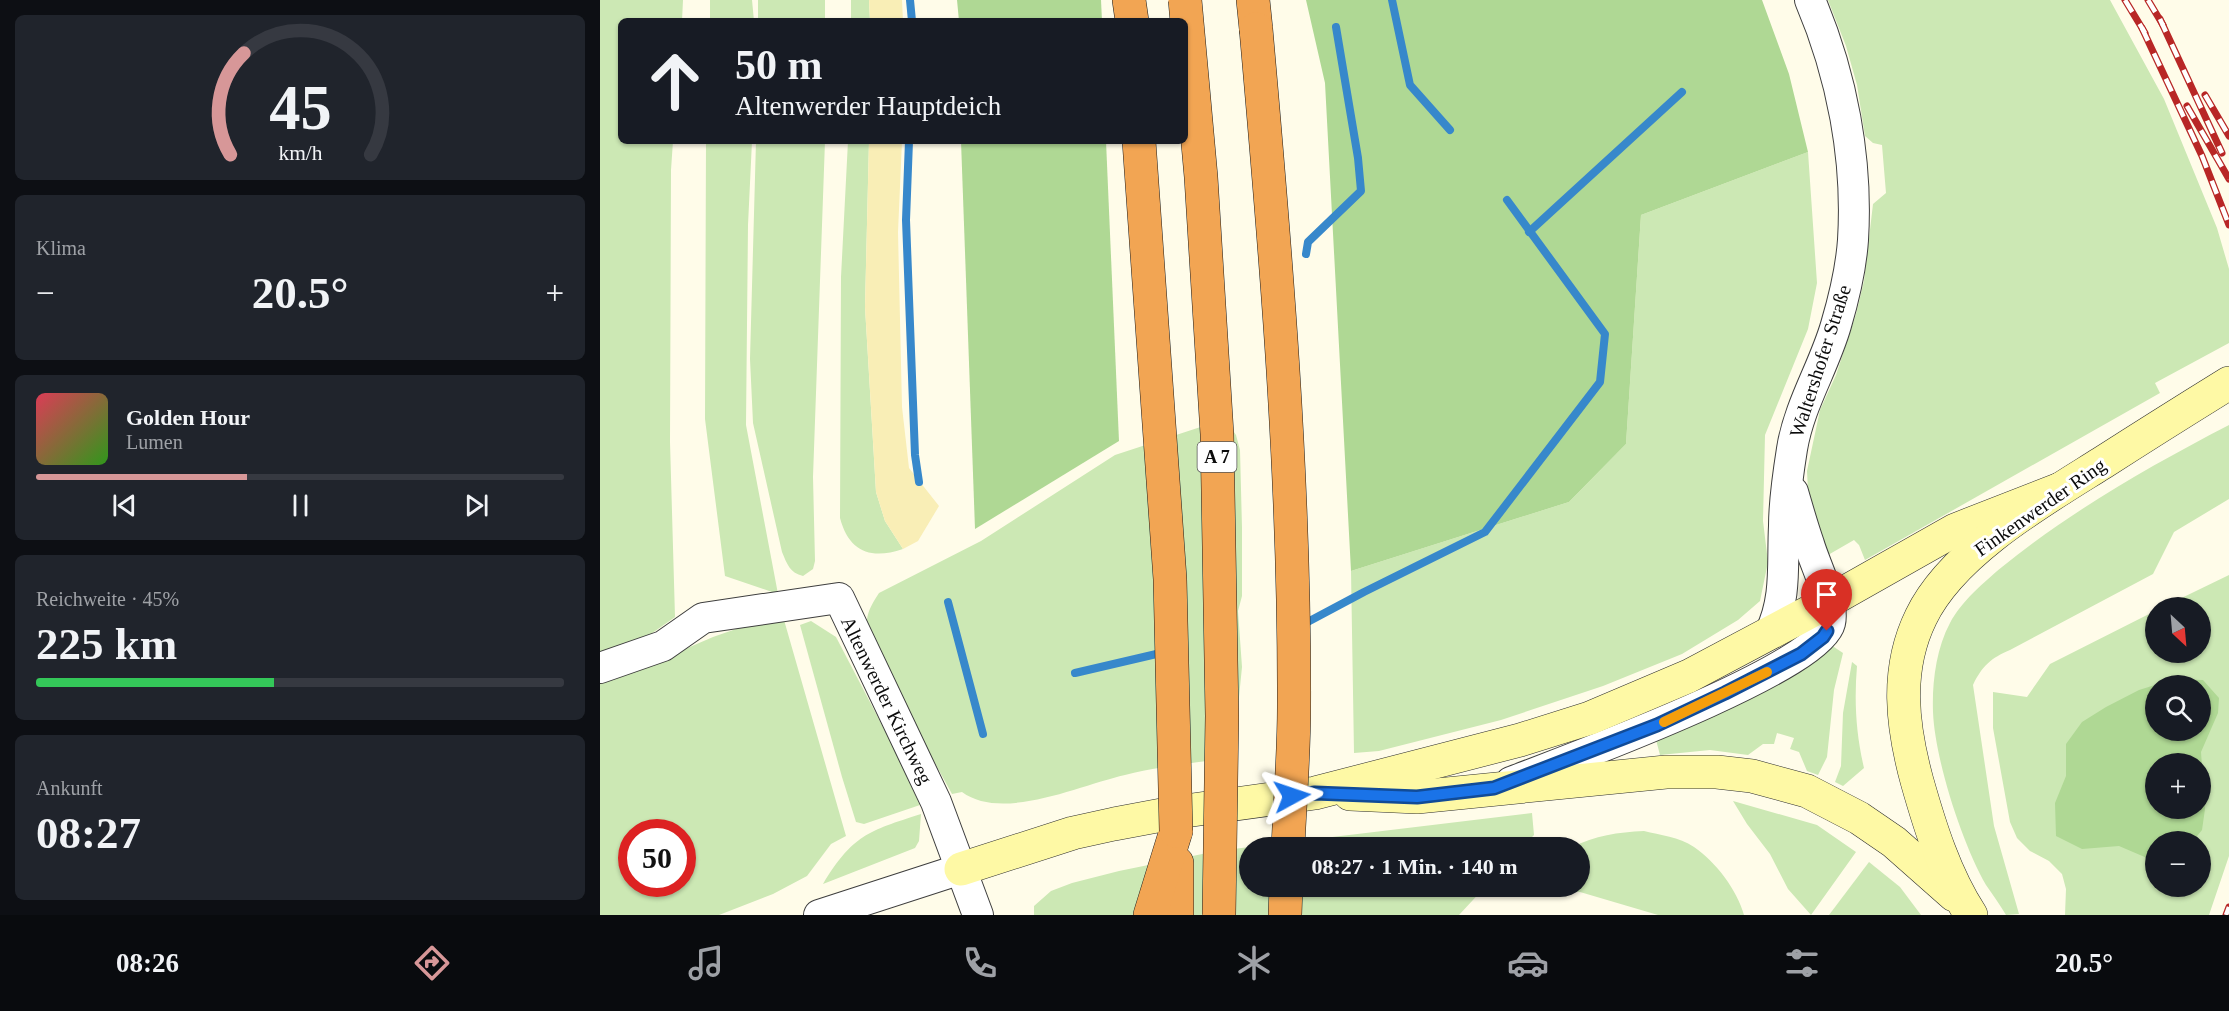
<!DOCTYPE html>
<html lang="de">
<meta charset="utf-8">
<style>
body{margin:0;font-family:Georgia,serif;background:#20242c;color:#f1f3f6;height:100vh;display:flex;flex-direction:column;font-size:22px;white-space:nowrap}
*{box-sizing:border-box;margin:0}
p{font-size:20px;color:#9ea1a6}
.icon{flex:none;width:33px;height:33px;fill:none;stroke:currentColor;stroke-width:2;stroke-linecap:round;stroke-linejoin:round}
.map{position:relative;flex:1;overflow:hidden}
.panel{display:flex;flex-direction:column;gap:15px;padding:15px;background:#0d0f14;width:600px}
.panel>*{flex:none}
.banner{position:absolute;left:18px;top:18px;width:570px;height:126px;border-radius:9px;box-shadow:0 2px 4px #0004;background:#171b24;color:#f1f3f6;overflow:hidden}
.needle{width:39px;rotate:154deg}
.tools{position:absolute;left:1545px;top:597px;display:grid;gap:12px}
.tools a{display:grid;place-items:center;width:66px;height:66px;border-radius:50%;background:#171b24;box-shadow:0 2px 4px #0004;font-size:30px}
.speed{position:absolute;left:18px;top:819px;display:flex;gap:12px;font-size:30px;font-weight:700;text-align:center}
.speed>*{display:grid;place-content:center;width:78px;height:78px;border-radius:50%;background:#171b24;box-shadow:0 2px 4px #0004;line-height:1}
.speed .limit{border:9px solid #d22;background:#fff;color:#111}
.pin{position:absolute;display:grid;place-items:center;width:51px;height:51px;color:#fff;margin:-62px -26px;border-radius:50% 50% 50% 0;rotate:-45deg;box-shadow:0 0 6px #0007}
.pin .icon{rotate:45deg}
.me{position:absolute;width:66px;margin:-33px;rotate:85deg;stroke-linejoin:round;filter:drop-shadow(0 0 4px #0008)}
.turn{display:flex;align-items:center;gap:21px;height:126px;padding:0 18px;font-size:27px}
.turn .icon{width:78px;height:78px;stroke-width:2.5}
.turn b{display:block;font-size:42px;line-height:51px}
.big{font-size:45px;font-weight:700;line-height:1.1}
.panel .tile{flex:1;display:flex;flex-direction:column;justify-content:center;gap:9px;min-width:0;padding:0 21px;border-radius:9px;background:#20242c}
.panel .dial{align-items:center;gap:0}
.dial svg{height:156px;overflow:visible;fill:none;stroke:#363941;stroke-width:7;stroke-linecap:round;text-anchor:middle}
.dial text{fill:#f1f3f6;stroke:none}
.song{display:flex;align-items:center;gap:18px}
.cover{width:72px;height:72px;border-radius:9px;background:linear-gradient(135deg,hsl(350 70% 55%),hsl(110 70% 35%))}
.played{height:6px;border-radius:3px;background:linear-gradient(90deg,#d79798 40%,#363941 40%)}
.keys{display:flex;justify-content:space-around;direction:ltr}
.heat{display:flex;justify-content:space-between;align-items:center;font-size:33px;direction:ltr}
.charge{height:9px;border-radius:4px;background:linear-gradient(90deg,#34c759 45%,#363941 0)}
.trip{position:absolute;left:639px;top:837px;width:351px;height:60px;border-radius:30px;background:#171b24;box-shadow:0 2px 4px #0004;font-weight:700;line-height:60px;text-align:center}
.dock{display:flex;height:96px;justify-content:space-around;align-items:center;background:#090b0e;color:#9ea1a6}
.dock .icon{width:42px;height:42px}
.dock .selected{color:#d79798}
.dock b{font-size:27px;color:#f1f3f6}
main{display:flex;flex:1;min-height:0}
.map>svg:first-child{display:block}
.green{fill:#cce8b4;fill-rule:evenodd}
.forest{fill:#afd894;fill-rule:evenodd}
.sand{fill:#f9eeb6}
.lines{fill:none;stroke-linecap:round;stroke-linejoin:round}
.stream{stroke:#3788cb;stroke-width:8}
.minor-casing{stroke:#3e3e3e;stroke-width:32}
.secondary-casing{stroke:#2d2d2d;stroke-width:34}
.motorway-casing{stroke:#1c1c1c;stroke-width:34}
.minor{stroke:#fff;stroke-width:30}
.secondary{stroke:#fef9a5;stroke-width:33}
.motorway{stroke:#f2a553;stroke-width:33}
.rail-casing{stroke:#b82726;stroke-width:7}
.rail{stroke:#fff;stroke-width:4.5;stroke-dasharray:14;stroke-linecap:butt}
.motorway-bridge-casing{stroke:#1c1c1c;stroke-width:34;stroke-linecap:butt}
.motorway-bridge{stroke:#f2a553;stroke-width:33}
.route-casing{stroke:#114b97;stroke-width:15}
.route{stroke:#1a73e8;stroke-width:10}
.slow{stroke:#f59e0b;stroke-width:10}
.labels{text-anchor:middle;stroke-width:6;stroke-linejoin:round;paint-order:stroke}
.shield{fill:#fff;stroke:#545454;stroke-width:1.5}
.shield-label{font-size:18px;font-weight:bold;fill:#0b0b0b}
.street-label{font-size:20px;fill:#0b0b0b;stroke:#fff}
</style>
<main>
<section class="panel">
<div class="tile dial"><svg viewBox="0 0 100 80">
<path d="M14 69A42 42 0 1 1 86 69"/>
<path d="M14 69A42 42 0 0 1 21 17" stroke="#d79798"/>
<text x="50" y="56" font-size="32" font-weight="700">45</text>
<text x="50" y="72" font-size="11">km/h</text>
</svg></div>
<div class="tile"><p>Klima</p>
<div class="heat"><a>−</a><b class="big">20.5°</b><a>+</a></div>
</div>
<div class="tile">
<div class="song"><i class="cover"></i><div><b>Golden Hour</b><p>Lumen</p></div></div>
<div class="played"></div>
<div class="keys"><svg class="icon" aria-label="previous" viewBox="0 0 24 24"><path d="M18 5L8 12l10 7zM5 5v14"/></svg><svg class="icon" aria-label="pause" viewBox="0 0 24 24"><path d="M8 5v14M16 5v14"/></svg><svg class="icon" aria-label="next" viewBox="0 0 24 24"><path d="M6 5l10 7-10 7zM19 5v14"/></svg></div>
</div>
<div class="tile"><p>Reichweite · 45%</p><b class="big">225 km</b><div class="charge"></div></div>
<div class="tile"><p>Ankunft</p><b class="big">08:27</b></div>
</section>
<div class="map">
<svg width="1629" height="915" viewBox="0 0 1629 915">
<rect width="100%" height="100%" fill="#fffce9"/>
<!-- green -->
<g class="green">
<polygon points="0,0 83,0 82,21 21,21 21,141 73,141 71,170 70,442 75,617 31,648 0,655"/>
<polygon points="110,0 152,0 154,21 110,21"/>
<rect x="158" y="0" width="67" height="21"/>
<polygon points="251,0 269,0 270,21 251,21"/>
<polygon points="1228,0 1510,0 1564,99 1617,228 1629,269 1629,343 1555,383 1560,393 1265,560 1259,545 1254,540 1228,555 1208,491 1207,471 1220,410 1236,375 1256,314 1264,281 1273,204 1286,193 1282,145 1273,143 1265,136 1257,85 1246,46"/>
<polygon points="106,141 152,141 148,225 146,425 178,594 125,576 105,419"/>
<path d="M 156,141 L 225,141 L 213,477 L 215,561 L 213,569 L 203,576 C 190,573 187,564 182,552 L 153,423 L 150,359 Z"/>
<path d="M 248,141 L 269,141 L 265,307 L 276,492 L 285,521 L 303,549 C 271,560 249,552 240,518 L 241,277 Z"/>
<polygon points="1208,152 1217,283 1208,329 1165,435 1163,521 1168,562 1160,601 1138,620 1082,654 1003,686 901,720 779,751 754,753 751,571 969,502 1026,444 1041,215"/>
<path d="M 625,419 L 636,435 L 640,450 L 642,528 L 642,596 L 638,611 L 642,667 L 633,757 C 597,763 560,766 525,775 C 480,785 403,822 362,792 L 352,794 L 271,647 C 265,621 264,616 279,593 L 381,541 L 515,455 Z"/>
<path d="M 1629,425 L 1629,499 L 1574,532 L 1553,574 L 1410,650 C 1391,658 1382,666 1373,685 L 1394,826 L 1419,914 L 1406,915 C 1400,905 1393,895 1386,885 C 1362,843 1335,760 1333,712 C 1332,683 1336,649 1350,623 C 1361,602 1384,582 1402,567 C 1471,511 1550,466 1629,425 Z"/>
<path d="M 1629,575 L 1629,856 L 1609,915 L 1465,915 L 1466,889 L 1462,874 L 1449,861 L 1430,851 L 1417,838 L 1410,822 L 1393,728 L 1393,692 L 1427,697 L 1450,664 L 1555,611 L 1556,652 L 1600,652 L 1600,608 L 1563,607 ZM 1556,686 L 1600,686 L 1600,730 L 1556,730 ZM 1556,764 L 1600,764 L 1600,808 L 1556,808 ZM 1556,842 L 1600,842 L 1600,886 L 1556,886 Z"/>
<path d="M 182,613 L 246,836 L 231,844 L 207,876 L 173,894 L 119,915 L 0,915 L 0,678 L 48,665 L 113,637 ZM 32,832 L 82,832 L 82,884 L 32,884 Z"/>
<polygon points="211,621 236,637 295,750 320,805 264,824 256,822 242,777 200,625"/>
<polygon points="1231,645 1243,653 1234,690 1227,757 1218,775 1207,771 1199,752 1190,749 1194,738 1177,733 1174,744 1163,744 1148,755 1110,750 1060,755 1055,736"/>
<path d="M 1252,662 L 1257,666 C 1254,701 1256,734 1264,768 L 1243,786 L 1235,782 L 1241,766 L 1243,713 Z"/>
<polygon points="1133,801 1217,825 1256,852 1211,915 1188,889 1170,854 1147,824"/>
<polygon points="932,813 934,835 922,847 650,848 650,886 885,887 859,915 434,915 434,906 451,891 472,883 519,871 617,851"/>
<path d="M 321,814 L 319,841 L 315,848 L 223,884 C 253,835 268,831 321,814 Z"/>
<path d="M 1044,831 C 1060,835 1079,837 1094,847 C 1116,862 1137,890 1144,915 L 1058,915 L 980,892 L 926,888 L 927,886 L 980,886 L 980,848 L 972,847 C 995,836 1018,832 1044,831 Z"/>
<polygon points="1269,862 1300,887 1321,915 1229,915"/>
</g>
<!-- forest -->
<g class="forest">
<polygon points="357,0 501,0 502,21 359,21"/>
<polygon points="706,0 1162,0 1189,74 1208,152 1041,215 1026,444 969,502 751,571 725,83"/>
<polygon points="361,141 506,141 519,441 375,529"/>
<path d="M 1574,679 L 1603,680 L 1619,698 L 1618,713 L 1601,752 L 1605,809 L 1602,830 L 1593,841 L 1556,842 L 1555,858 L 1547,858 L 1519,846 L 1482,849 L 1456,836 L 1455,803 L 1466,776 L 1466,744 L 1482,722 L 1506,707 L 1539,690 ZM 1556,686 L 1600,686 L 1600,730 L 1556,730 ZM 1556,764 L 1600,764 L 1600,808 L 1556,808 Z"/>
</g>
<!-- sand -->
<g class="sand">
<polygon points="269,0 302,0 303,21 270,21"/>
<polygon points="269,141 302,141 298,232 302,407 309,468 339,506 318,541 303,549 285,521 276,492 265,307"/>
</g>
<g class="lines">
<!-- stream -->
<g class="stream">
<polyline points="310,0 312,21"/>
<polyline points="792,0 810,85 850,130"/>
<polyline points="309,141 306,220 315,455 319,482"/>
<polyline points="929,232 1082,92"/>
<polyline points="706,254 708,242 761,191 758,158 736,27"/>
<polyline points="348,602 383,734"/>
<polyline points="702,625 764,592 885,532 1000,382 1005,334 907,200"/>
<polyline points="475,673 565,652"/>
</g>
<!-- minor casing -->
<g class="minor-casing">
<g id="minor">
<path d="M 1170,633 C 1187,598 1182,564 1184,526 C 1184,501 1188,474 1192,449 C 1199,405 1224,367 1236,325 C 1244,298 1251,269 1253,240 C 1258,159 1242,75 1210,0"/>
<polyline points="0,668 63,646 103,618 239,598 336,802 378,915"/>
<path d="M 911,782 C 962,762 1219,669 1230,623 C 1235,603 1215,565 1209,544 C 1203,527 1198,509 1193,492"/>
<polyline points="219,915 361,869"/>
</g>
</g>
<!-- secondary casing -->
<g class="secondary-casing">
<g id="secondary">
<polyline points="750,794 817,797 1066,772 1117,772 1152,776 1207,791 1259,818 1294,842 1354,895"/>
<polyline points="361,869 473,833 514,824 578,812 715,793 920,740 990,718 1089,676 1217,608 1355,530 1460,489"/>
<path d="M 1371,915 C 1345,875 1330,827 1317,781 C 1302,726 1295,670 1321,617 C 1352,552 1443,500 1502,463 C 1544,436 1587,409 1629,383"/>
</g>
</g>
<!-- motorway casing -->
<g class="motorway-casing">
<g id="motorway">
<polyline points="529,0 532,21"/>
<polyline points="653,0 656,29"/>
<polyline points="577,863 577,915"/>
<polyline points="550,915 576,831"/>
<polyline points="685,915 686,886"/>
</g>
</g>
<!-- minor -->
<use href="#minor" class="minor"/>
<!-- secondary -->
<use href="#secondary" class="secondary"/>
<!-- motorway -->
<use href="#motorway" class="motorway"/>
<!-- rail casing -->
<g class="rail-casing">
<g id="rail">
<polyline points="1525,0 1545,33"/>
<polyline points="1548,0 1563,25"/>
<polyline points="1560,19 1622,153"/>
<polyline points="1542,28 1602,156 1629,225"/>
<polyline points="1605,95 1629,136"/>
<polyline points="1587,106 1629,179"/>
<polyline points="1626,915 1629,907"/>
</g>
</g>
<!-- rail -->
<use href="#rail" class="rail"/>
<!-- motorway-bridge casing -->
<g class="motorway-bridge-casing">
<g id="motorway-bridge">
<polyline points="585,0 601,177 617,434 622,716 619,915"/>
<path d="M 656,29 C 676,255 695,481 694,707 C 694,754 690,801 688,848"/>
<polyline points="539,141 570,579 576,831"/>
</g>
</g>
<!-- motorway-bridge -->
<use href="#motorway-bridge" class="motorway-bridge"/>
</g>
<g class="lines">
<!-- route casing -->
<g class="route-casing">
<polyline id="route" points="692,796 715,793 817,797 894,788 1057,725 1125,693 1201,654 1223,637 1227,631"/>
</g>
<!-- route -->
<use href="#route" class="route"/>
<!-- slow -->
<polyline class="slow" points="1064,722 1167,672"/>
</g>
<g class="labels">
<!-- shield labels -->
<rect class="shield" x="597.5" y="442" width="39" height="30" rx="4.5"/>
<g class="shield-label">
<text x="617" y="463">A 7</text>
</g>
<!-- street labels -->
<g class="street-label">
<text transform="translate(1220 361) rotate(-72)" y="7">Waltershofer Straße</text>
<text transform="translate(1440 507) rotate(-35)" y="7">Finkenwerder Ring</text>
<text transform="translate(287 700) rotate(64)" y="7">Altenwerder Kirchweg</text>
</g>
</g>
</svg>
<div class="tools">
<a><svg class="needle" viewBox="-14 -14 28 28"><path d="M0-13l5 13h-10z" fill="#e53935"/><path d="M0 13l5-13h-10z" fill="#9ea1a6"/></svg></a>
<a><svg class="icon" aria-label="search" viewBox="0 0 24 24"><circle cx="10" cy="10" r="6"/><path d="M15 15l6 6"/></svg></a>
<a>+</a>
<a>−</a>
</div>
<div class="speed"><div class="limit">50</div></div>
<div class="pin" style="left:1227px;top:631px;background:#d93025"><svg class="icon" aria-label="arrive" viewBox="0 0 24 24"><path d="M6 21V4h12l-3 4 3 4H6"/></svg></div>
<svg class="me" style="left:692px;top:796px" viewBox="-20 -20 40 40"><path d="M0-17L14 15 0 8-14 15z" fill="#1a73e8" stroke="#fff" stroke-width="4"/></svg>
<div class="trip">08:27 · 1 Min. · 140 m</div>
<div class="banner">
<div class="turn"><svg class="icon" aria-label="ahead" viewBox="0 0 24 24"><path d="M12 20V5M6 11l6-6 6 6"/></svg><div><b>50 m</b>Altenwerder Hauptdeich</div></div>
</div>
</div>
</main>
<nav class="dock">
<b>08:26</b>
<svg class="icon selected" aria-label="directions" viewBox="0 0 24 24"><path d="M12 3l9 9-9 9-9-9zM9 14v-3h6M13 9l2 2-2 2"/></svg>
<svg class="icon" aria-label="music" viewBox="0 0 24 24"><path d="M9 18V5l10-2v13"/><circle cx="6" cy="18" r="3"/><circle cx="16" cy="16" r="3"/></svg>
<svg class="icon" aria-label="phone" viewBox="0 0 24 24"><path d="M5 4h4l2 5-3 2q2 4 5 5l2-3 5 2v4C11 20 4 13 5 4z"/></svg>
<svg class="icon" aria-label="climate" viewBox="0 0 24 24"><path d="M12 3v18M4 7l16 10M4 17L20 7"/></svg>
<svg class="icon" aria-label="car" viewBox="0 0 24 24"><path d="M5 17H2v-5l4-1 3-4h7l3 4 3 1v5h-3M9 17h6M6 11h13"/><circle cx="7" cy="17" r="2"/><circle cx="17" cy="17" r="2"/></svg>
<svg class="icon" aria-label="filters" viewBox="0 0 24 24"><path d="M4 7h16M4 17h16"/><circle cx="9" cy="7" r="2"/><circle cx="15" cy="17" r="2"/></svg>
<b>20.5°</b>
</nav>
